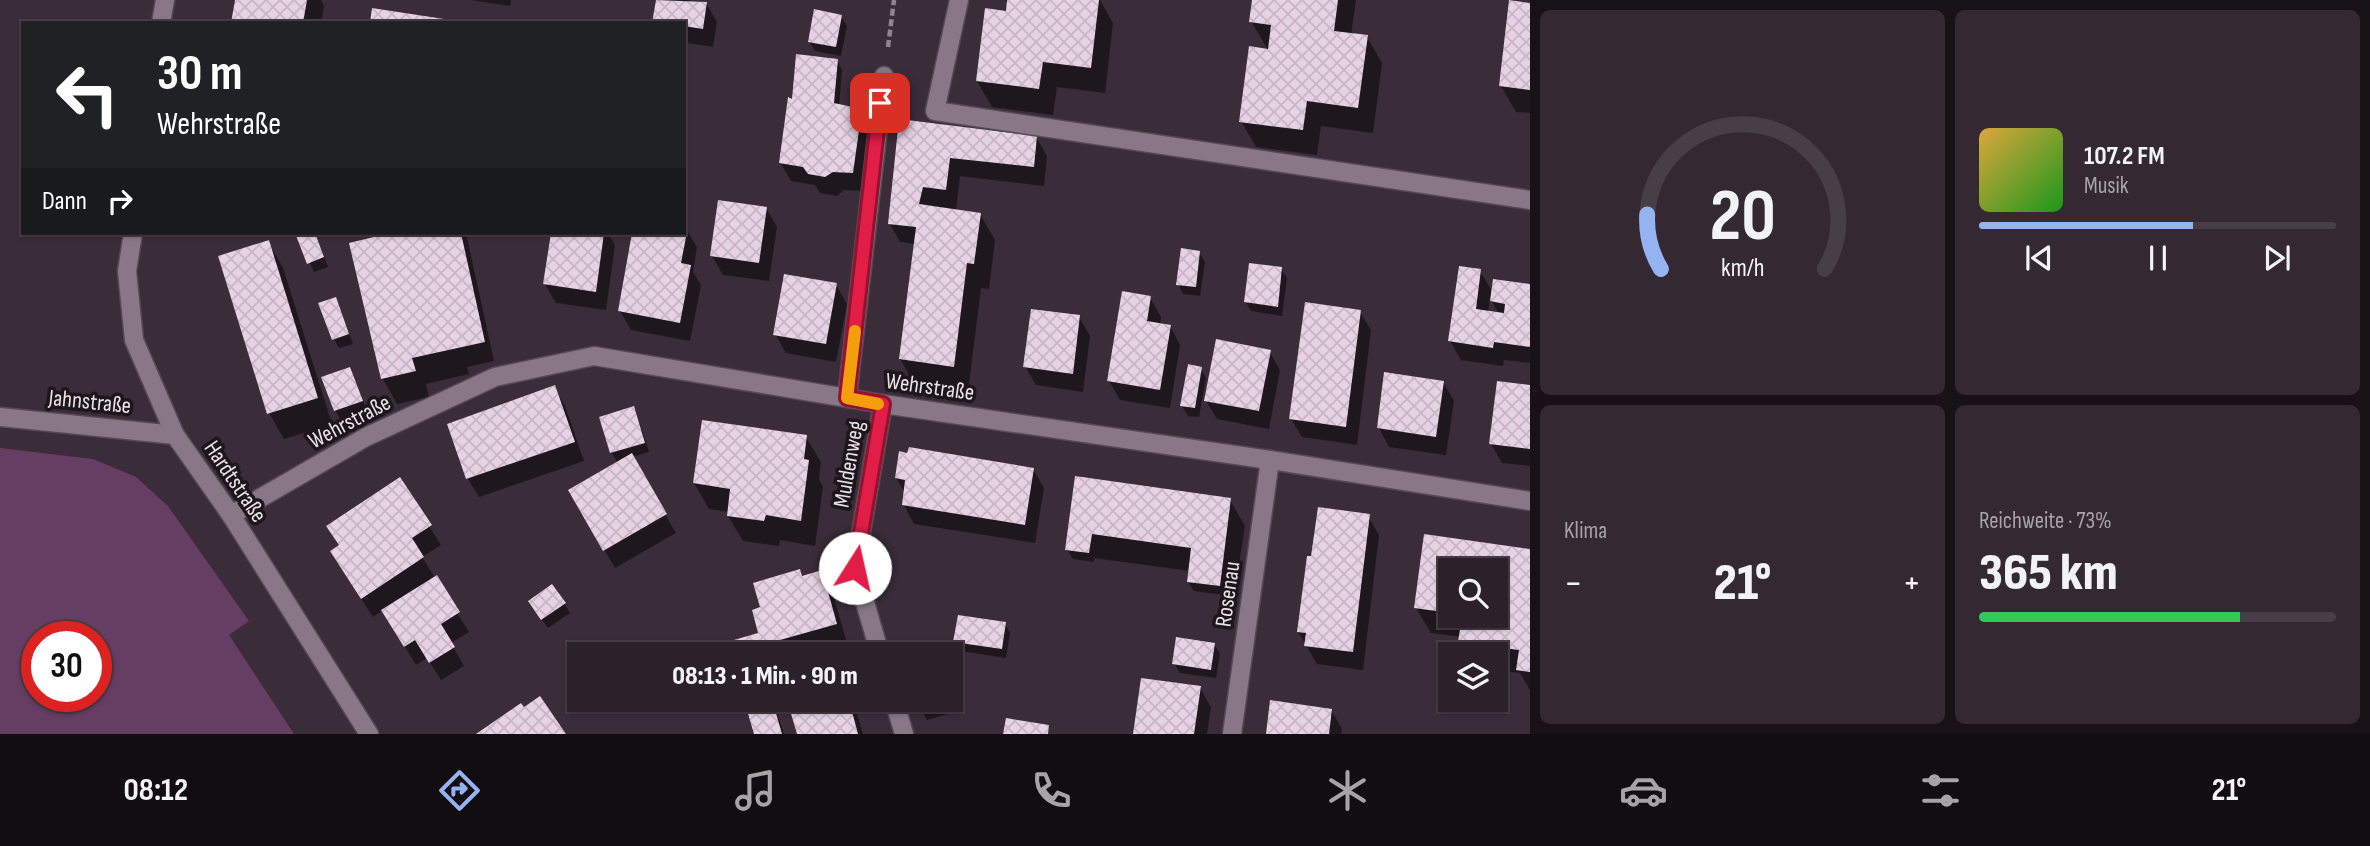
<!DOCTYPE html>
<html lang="de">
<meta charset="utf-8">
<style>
body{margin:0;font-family:"Sofia Sans Condensed",sans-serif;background:#342933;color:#f1f3f6;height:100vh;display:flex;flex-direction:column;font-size:26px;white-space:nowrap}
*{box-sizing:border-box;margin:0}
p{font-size:23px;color:#a6a3a9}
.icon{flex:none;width:38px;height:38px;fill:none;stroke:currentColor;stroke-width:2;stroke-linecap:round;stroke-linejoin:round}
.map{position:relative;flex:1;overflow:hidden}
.drawer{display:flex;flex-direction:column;gap:10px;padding:10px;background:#181218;width:840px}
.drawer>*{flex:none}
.hud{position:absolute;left:21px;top:21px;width:665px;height:214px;border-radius:0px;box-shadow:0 2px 5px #0004,0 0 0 2px #483e47;background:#202124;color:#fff;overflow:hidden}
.fabs{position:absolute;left:1438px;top:558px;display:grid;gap:14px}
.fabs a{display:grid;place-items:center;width:70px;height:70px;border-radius:0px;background:#2c212b;box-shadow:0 2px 5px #0004,0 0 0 2px #483e47;font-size:35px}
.speed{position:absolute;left:21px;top:621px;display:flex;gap:14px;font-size:35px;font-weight:700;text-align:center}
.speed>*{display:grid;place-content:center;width:91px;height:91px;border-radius:50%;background:#2c212b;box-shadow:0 2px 5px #0004,0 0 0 2px #483e47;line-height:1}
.speed .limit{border:10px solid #d22;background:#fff;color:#111}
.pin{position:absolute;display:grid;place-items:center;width:60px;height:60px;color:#fff;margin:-30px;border-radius:14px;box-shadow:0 4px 10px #0006}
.me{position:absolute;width:77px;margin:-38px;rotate:10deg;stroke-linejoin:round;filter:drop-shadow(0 0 5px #0008)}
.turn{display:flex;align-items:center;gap:24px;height:147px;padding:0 21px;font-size:32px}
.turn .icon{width:91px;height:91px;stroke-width:2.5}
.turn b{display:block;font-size:49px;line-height:60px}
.then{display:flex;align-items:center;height:66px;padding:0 21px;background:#0003;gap:14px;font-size:26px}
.big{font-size:52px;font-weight:800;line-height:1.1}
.drawer .widget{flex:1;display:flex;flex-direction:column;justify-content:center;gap:10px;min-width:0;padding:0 24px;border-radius:10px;background:#342933}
.drawer .dial{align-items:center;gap:0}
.dial svg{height:182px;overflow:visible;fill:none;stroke:#483e47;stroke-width:7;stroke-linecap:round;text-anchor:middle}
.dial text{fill:#f1f3f6;stroke:none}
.song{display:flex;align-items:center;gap:21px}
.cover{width:84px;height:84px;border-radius:10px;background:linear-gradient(135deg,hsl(40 70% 55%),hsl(120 70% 35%))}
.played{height:7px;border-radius:4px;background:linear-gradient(90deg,#95b2f1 60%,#483e47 60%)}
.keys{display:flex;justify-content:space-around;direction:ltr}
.heat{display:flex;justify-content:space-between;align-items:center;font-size:38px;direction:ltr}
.charge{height:10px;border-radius:5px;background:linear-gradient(90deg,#34c759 73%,#483e47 0)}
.drawer .tiles{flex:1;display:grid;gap:10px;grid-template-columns:repeat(2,1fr)}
.trip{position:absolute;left:567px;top:642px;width:396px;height:70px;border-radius:0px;background:#2c212b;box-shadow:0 2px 5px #0004,0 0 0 2px #483e47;font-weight:800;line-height:70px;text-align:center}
.tabs{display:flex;height:112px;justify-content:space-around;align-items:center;background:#120d11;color:#a6a3a9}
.tabs .icon{width:49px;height:49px}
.tabs .current{color:#95b2f1}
.tabs b{font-size:32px;color:#f1f3f6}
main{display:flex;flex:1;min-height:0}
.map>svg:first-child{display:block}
.park{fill:#663d63;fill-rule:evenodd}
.shadow{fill:#0007;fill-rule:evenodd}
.building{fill:url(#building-cross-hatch)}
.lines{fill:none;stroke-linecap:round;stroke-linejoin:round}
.service-casing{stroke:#564955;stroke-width:21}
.minor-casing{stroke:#564955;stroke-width:21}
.tertiary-casing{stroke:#564955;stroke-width:21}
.path{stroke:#90848f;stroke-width:4.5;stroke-dasharray:7 3.5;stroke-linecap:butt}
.service{stroke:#887787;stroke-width:18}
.minor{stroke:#887787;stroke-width:18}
.tertiary{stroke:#887787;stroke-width:18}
.route-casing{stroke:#92132f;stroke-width:18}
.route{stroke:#e11d48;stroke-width:12}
.slow{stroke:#f59e0b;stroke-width:12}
.labels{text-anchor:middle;stroke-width:7;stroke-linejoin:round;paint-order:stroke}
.street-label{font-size:23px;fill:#ebe1ea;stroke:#1d171d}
</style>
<main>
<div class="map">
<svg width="1530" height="734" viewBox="0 0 1530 734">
<defs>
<pattern id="building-cross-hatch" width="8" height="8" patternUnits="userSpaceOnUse" patternTransform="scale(1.75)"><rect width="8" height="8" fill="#e6d2e4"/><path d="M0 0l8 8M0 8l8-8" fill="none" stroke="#c6b6c4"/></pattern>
</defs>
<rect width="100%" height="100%" fill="#3a2c39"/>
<!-- park -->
<path class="park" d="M 0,448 L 93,459 L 136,477 L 168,506 L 249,621 L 229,635 L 294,734 L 0,734 ZM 37,637 L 96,637 L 96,696 L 37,696 Z"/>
<!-- shadow -->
<g class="shadow">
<polygon points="237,0 321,0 324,6 321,23 233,23"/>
<polygon points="471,0 511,0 510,6"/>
<polygon points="658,0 685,0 706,3 717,22 713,47 688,43 684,69 684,23 654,23"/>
<polygon points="1005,0 1100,0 1113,23 1105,93 1057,87 1053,115 992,107 977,81 1007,12 1008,5"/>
<polygon points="1253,0 1356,0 1351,35 1367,37 1382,63 1373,133 1321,126 1317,155 1256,147 1241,121 1268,50 1251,21"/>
<polygon points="1530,5 1530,113 1516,112 1501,86"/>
<polygon points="841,16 847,26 841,56 815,51 809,41"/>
<polygon points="837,60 842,70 839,107 861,110 872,129 863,191 844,190 837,196 820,193 815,185 791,181 780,162 794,100"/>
<polygon points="901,121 1036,137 1047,156 1044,186 960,176 956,211 980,214 995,240 989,289 981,288 968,392 915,385 900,359 915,244 900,242 890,224"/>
<polygon points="766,208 777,227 769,281 723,275 712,256"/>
<polygon points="686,229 697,247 693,272 701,285 690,341 631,330 620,311 634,233 684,233"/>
<polygon points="297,233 315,233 328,267 314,272"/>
<polygon points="383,233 466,233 494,361 467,367 469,374 426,384 429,397 397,404 383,379 351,244 384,236"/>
<polygon points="552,233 608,233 615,245 606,310 556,303 545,284"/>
<polygon points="268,242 283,268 332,424 284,439 269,413"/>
<polygon points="1199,252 1205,262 1200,296 1183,294 1178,284"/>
<polygon points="1281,269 1287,278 1282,316 1251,311 1246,302"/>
<path d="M 1480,271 L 1493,293 L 1530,286 L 1530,363 L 1504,360 L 1503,366 L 1461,360 L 1450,341 ZM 1490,298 L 1499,314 L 1488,312 Z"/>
<polygon points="836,285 847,304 836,362 786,353 775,334"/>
<polygon points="1150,298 1161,317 1160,325 1170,326 1180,345 1170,408 1120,400 1109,381"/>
<polygon points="335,299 353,344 339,348 334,339"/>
<polygon points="1360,312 1371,330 1357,445 1302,437 1291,419"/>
<polygon points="1079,317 1090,336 1083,392 1036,385 1025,366"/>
<polygon points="1269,351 1280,370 1269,429 1217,419 1206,401"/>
<polygon points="1200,368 1206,378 1199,417 1188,416 1182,406"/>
<polygon points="349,369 367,410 341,420 335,410"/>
<polygon points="1443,382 1454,401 1446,455 1389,447 1379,428"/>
<polygon points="554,387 565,406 584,461 479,497 468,479 449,425"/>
<polygon points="1530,387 1530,466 1502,463 1491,444"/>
<polygon points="633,408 638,418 649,452 632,457 676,533 615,568 570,491 618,463 611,452"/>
<polygon points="806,437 821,462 819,479 823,487 815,546 780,540 779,546 743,541 728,516 729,512 709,509 694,483"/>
<polygon points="1033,469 1044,488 1035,543 914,524 904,505 905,493 896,478"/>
<polygon points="1076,478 1230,500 1245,526 1237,578 1226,576 1224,595 1194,591 1188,582 1190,571 1094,558 1094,562 1073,559 1067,549"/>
<polygon points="399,479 441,545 422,557 469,632 451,643 464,666 441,680 427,658 416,665 383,610 373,617 343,570 340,546"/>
<polygon points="1368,516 1379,535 1363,670 1317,664 1298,632 1312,558"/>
<path d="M 1426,536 L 1530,551 L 1530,690 L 1520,673 L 1496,670 L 1496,654 L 1468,654 L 1460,641 L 1461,637 L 1431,633 L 1416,608 ZM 1451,570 L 1496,570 L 1496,616 L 1451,616 Z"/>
<polygon points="799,571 803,577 821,572 832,591 847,643 806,654 732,654 729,643 761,642 762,608"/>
<polygon points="564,603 570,613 548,628 536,611"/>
<polygon points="1005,624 1010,633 1006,658 960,651 955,642"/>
<polygon points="1214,644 1220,654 1216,678 1180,673 1174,663"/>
<polygon points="950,663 961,697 921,710 919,700 950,700"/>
<polygon points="1200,688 1211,707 1207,734 1135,734"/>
<polygon points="746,700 781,700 784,710 777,713 784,734 756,734"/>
<polygon points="789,700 853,700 863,734 799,734"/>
<polygon points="962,700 965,709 927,720 923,713"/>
<polygon points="1331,710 1342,729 1341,734 1267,734"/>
</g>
<!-- building -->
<g class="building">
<polygon points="235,0 307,0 303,23 290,20 290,23 231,23"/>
<polygon points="656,0 707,2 703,29 684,26 684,23 652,23"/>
<polygon points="1007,0 1099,0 1091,68 1043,62 1039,89 976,81 985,8 1006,11"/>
<polygon points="1252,0 1338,0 1334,31 1368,35 1358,108 1307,101 1303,130 1239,122 1249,46 1268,49 1271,25 1249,22"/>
<polygon points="1509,0 1530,3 1530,90 1499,86"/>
<polygon points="372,8 457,21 457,23 370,23"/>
<polygon points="814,9 842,15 836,47 808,42"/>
<polygon points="796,54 838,59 834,103 862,109 853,173 833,172 825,177 808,174 803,167 779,163 788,97 792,99"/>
<polygon points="899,119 1037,136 1034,167 950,158 946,190 923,187 919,204 981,213 974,264 967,263 954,367 899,359 916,227 888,224"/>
<polygon points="718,200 767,207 759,263 710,256"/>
<polygon points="684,226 688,227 681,263 691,265 680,323 618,311 632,233 684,233"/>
<polygon points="295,233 315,233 324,257 307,264"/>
<polygon points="381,233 461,233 485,342 412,358 416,371 381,379 349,243 382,235"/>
<polygon points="551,233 604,233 596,292 543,284"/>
<polygon points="269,240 318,398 267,414 218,256"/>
<polygon points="1181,248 1200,251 1196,287 1176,285"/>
<polygon points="1249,263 1282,267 1278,307 1244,302"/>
<polygon points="1459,266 1481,269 1476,309 1504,313 1505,304 1490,301 1493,279 1530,284 1530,347 1494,342 1493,348 1448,341"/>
<polygon points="784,274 837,283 826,344 773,335"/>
<polygon points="1122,291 1151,296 1147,321 1171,325 1160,390 1107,381"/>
<polygon points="336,297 349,334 332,340 318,303"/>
<polygon points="1305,302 1361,310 1346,427 1289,419"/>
<polygon points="1031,309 1080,315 1073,374 1023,367"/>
<polygon points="1216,339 1271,350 1259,411 1204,401"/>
<polygon points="1188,364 1202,367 1195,408 1180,406"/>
<polygon points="350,367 363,401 334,411 321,377"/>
<polygon points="1384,372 1444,381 1436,437 1377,428"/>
<polygon points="1497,381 1530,385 1530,449 1489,444"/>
<polygon points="555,385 575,442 466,479 447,424"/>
<polygon points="634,406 645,443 610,453 599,417"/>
<polygon points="702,420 807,435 804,459 809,460 801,521 766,515 764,521 727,516 730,489 693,483"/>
<polygon points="909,447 1034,468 1025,525 902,505 905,480 895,478 899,451 907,453"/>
<polygon points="632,453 667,514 603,551 568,490"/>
<polygon points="1075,476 1231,498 1220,586 1187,582 1191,548 1092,534 1089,553 1065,550"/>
<polygon points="400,477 432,525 412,538 424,557 361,599 330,551 339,545 326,526"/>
<polygon points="1318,507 1370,514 1353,652 1304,646 1306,633 1297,632 1307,556 1311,556"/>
<polygon points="1424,534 1530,549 1530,672 1516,670 1519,650 1458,642 1462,616 1496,616 1496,570 1451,570 1451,613 1414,608"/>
<polygon points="800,569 802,576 822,570 837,624 780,640 785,654 730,654 727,642 758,633 752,610 760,607 753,583"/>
<polygon points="437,575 460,612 441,624 455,647 429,663 415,640 404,647 381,610"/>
<polygon points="552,584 566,603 541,620 528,601"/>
<polygon points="958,615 1006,622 1002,649 953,642"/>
<polygon points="1176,637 1215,643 1211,670 1172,664"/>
<polygon points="951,668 961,699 920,712 917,700 950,700"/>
<polygon points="1141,678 1201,686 1194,734 1133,734"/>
<polygon points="540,696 566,734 476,734 521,703 524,707"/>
<polygon points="744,700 781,700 773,703 782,734 754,734"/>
<polygon points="787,700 849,700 858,734 797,734"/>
<polygon points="1270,700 1332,709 1329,734 1266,734"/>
<polygon points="1006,718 1049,725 1048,734 1003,734"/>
</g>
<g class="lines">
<!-- service casing -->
<g class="service-casing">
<g id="service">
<polyline points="959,0 935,111 1530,200"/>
<polyline points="847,398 884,76"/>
</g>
</g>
<!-- minor casing -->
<g class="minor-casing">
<g id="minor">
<polyline points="0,417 175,435"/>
<polyline points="231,515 366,437 495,377 594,356 883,404 1270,460 1530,501"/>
<polyline points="880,654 855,568 883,404"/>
<polyline points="894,700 904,734"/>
<polyline points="1232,734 1270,460"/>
</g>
</g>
<!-- tertiary casing -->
<g class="tertiary-casing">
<g id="tertiary">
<polyline points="161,23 165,0"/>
<polyline points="133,233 127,271 134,340 175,435 231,515 369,734"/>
</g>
</g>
<!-- path -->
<polyline class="path" points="888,47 894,0"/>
<!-- service -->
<use href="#service" class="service"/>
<!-- minor -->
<use href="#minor" class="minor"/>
<!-- tertiary -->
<use href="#tertiary" class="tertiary"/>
</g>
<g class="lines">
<!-- route casing -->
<g class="route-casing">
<polyline id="route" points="855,568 883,404 847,398 880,103"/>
</g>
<!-- route -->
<use href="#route" class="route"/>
<!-- slow -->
<polyline class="slow" points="855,331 847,398 878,404"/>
</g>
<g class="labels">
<!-- street labels -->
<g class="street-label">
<text transform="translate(930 386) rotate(8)" y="8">Wehrstraße</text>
<text transform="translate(90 401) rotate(6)" y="8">Jahnstraße</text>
<text transform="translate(349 421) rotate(-28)" y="8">Wehrstraße</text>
<text transform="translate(848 464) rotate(-80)" y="8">Muldenweg</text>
<text transform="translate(236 481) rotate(56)" y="8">Hardtstraße</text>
<text transform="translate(1227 594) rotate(-82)" y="8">Rosenau</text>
</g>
</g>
</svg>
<div class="fabs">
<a><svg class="icon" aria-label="search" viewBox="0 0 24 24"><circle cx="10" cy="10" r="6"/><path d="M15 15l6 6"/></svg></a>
<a><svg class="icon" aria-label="layers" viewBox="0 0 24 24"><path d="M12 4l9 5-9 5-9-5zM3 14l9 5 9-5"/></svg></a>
</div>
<div class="speed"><div class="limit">30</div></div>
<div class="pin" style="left:880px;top:103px;background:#d93025"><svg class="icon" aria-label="arrive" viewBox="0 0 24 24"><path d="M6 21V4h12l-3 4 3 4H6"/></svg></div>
<svg class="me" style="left:855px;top:568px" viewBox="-20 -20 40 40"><circle r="19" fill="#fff"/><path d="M0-13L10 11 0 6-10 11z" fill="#e11d48"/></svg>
<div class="trip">08:13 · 1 Min. · 90 m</div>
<div class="hud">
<div class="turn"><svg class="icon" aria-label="left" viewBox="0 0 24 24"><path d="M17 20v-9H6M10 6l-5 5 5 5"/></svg><div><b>30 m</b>Wehrstraße</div></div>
<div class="then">Dann<svg class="icon" aria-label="right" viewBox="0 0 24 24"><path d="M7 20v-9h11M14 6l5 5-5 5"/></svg></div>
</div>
</div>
<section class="drawer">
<div class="tiles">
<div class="widget dial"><svg viewBox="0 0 100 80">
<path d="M14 69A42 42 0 1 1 86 69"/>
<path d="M14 69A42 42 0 0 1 8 45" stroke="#95b2f1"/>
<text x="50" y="56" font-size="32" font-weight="700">20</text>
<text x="50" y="72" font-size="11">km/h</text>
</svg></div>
<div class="widget">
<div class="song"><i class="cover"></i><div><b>107.2 FM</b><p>Musik</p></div></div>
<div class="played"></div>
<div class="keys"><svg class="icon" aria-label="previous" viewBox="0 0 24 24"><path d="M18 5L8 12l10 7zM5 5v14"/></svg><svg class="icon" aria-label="pause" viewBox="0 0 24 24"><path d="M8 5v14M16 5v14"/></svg><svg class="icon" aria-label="next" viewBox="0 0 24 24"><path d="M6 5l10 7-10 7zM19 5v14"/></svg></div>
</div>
<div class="widget"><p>Klima</p>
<div class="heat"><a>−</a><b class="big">21°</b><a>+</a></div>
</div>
<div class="widget"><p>Reichweite · 73%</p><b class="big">365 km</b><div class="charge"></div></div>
</div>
</section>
</main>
<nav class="tabs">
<b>08:12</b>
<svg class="icon current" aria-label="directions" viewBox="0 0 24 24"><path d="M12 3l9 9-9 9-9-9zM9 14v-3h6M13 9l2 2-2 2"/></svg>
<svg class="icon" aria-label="music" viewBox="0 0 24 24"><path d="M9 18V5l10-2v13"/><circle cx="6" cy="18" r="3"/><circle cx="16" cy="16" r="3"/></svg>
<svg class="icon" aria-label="phone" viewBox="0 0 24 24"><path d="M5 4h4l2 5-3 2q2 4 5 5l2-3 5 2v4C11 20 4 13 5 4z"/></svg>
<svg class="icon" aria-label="climate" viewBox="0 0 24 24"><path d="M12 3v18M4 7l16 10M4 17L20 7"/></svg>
<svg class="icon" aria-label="car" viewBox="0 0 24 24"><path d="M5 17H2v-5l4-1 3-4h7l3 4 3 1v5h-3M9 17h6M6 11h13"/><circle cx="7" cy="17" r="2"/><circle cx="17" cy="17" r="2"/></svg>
<svg class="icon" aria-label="filters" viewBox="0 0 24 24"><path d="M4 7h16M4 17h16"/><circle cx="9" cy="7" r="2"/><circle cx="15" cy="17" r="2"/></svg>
<b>21°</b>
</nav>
